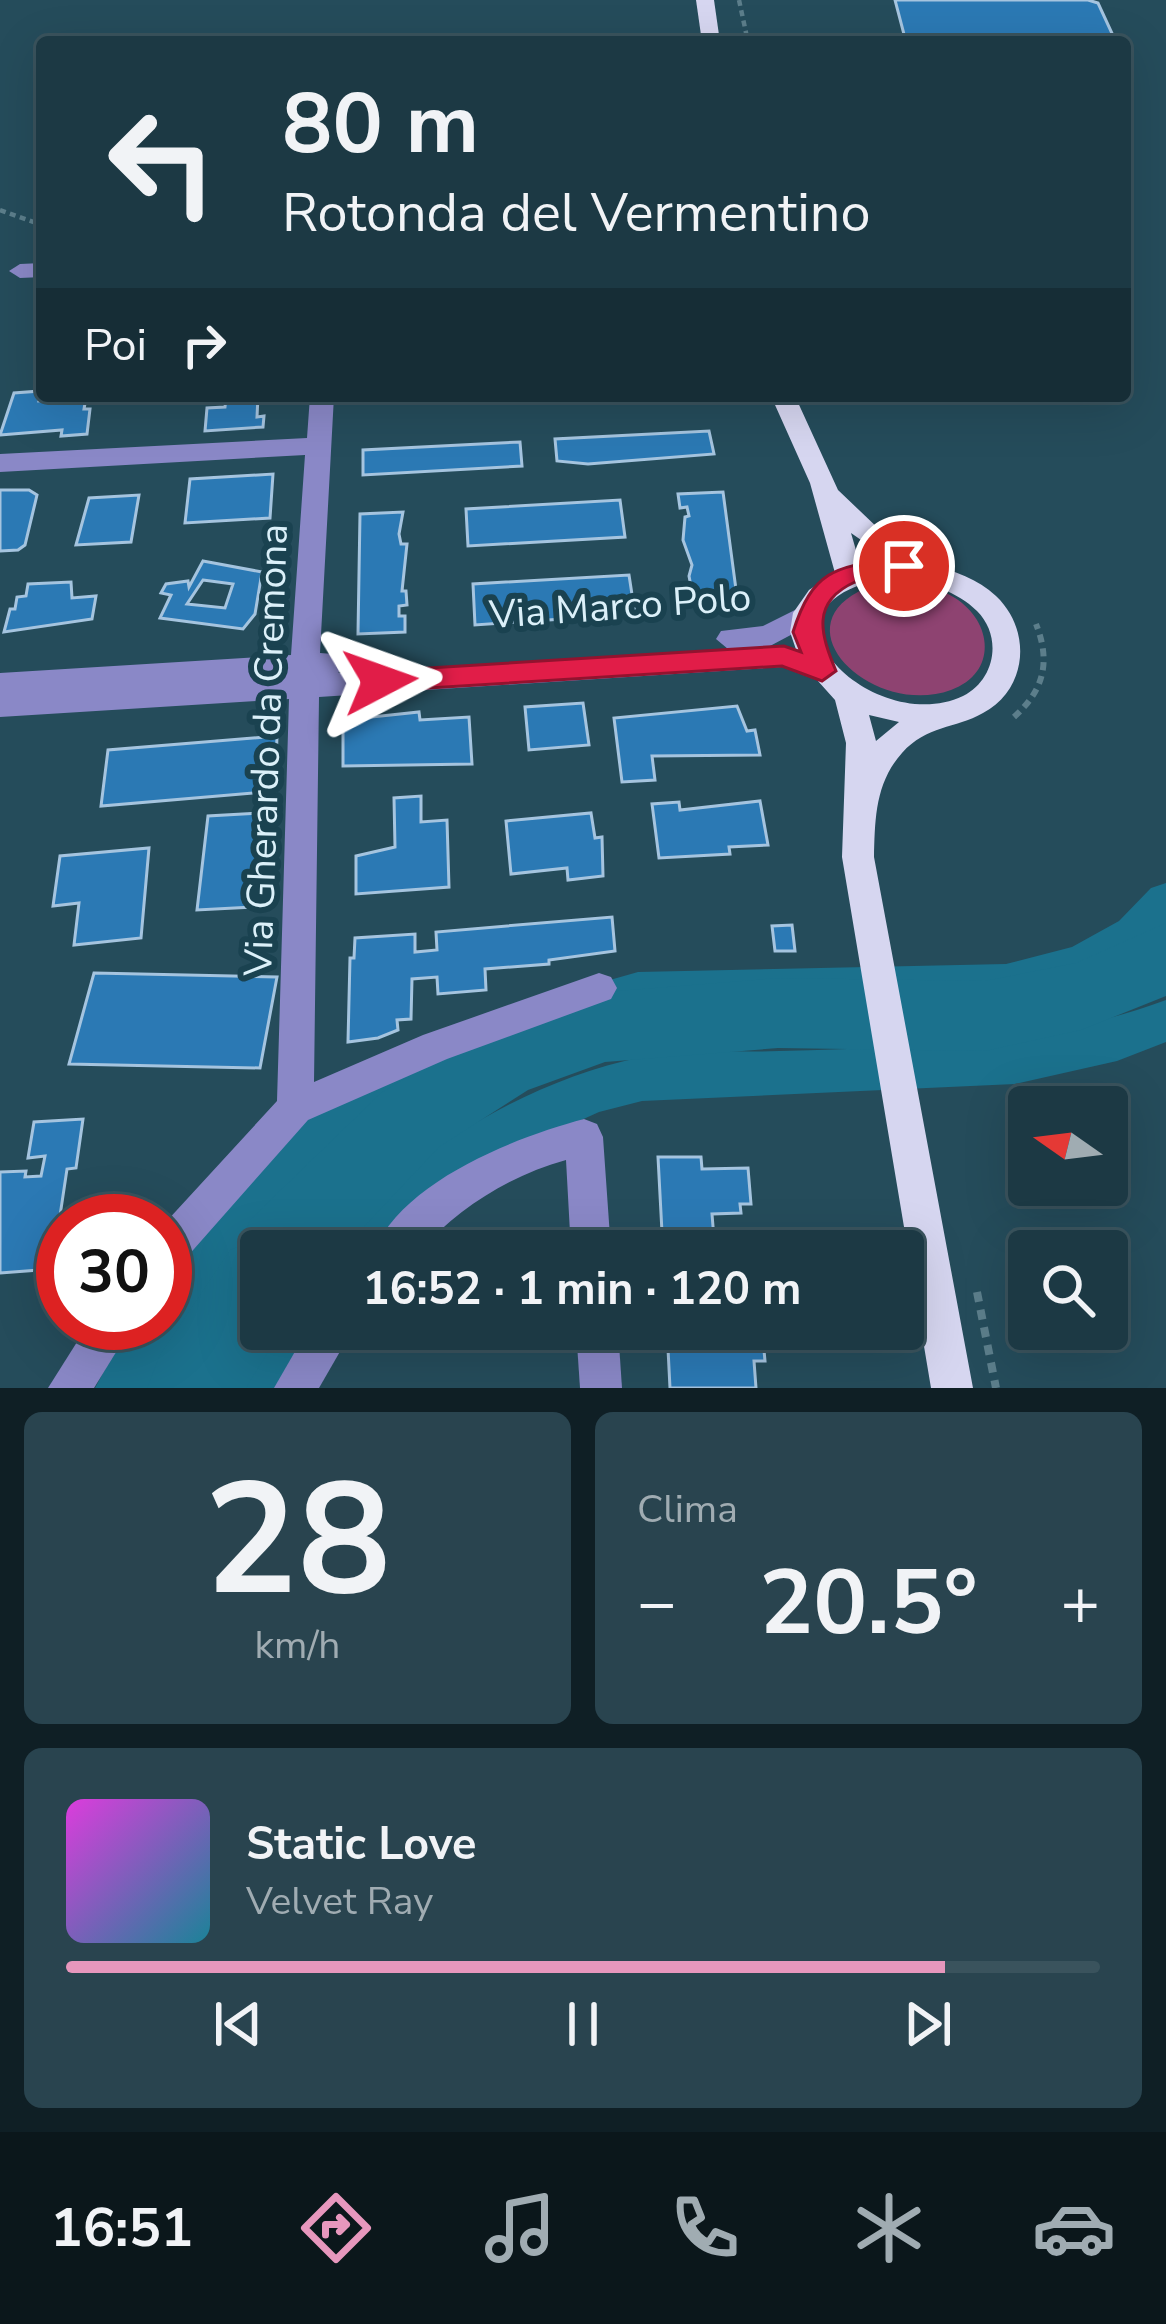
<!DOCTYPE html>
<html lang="it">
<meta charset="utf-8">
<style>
body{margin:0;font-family:"Nunito Sans",sans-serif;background:#29444f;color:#f1f3f6;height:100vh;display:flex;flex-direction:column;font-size:45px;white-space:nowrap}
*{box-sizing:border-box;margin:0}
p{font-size:39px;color:#a0acb2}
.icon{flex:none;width:66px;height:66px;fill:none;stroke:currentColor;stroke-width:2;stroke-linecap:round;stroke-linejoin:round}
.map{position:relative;height:1388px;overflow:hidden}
.side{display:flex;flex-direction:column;gap:24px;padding:24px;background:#0f1f25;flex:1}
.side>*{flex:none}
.hud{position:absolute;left:36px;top:36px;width:1095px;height:366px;border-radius:12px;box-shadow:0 12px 48px #0002,0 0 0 3px #3a535d;background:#1c3944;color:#f1f3f6;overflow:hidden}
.needle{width:78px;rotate:284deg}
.tools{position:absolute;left:1008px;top:1086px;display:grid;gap:24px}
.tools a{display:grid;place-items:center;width:120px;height:120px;border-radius:12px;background:#1c3944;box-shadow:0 12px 48px #0002,0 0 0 3px #3a535d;font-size:60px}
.speed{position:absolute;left:36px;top:1194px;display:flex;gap:24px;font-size:60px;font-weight:700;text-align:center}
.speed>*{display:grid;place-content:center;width:156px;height:156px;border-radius:50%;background:#1c3944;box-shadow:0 12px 48px #0002,0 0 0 3px #3a535d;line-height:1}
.speed .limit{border:18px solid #d22;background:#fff;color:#111}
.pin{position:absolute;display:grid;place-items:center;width:102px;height:102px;color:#fff;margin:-51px;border:6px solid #fff;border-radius:50%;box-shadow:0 3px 12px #0007}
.me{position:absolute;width:132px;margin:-66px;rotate:86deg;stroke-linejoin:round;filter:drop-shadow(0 0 9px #0008)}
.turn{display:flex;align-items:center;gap:42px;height:252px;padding:0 48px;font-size:54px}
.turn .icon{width:156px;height:156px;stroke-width:2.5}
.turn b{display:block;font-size:84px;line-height:102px}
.then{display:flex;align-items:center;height:114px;padding:0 48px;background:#0003;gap:24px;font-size:45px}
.big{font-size:90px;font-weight:700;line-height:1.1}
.side .card{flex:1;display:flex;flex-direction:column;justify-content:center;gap:18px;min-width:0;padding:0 42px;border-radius:18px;background:#29444f}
.side .dial{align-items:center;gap:0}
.dial b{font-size:156px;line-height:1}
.song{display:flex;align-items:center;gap:36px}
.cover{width:144px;height:144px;border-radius:18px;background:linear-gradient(135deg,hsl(300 70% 55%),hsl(190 70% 35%))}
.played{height:12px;border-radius:6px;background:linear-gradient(90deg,#e797bd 85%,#3a535d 85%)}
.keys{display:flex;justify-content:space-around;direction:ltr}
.heat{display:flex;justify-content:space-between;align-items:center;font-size:66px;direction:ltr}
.side .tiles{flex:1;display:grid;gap:24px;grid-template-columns:1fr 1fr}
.card:last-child{grid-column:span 2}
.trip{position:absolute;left:240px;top:1230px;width:684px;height:120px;border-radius:12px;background:#1c3944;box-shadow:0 12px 48px #0002,0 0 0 3px #3a535d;font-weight:700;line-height:120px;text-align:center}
.tab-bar{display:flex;height:192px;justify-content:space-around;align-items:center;background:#0b171b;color:#a0acb2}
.tab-bar .icon{width:84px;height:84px}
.tab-bar .active{color:#e797bd}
.tab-bar b{font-size:54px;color:#f1f3f6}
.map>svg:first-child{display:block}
.green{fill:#8e4371}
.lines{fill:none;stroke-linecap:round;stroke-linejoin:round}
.canal{fill:#1b718d;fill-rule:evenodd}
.river{fill:#1b718d;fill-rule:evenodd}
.building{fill:#2b79b4;stroke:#a5c4df;stroke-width:3;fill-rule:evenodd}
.path-far2{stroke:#5c7e8b;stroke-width:4.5;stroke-dasharray:6 4.5;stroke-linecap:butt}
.path-far1{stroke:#5c7e8b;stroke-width:6;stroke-dasharray:8 6;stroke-linecap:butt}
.path{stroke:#5c7e8b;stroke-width:8;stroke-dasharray:10 8;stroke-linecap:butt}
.minor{fill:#8a88c7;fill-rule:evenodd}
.major{fill:#d6d6f0;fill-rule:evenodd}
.route{fill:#e11d48;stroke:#92132f;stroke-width:3}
.labels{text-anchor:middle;stroke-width:12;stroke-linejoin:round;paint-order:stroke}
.street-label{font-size:39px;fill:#dbf0f9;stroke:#1a4250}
</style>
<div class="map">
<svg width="1166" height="1388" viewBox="0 0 1166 1388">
<rect width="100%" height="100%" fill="#254c5b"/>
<!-- green -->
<path class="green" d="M 883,582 C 909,582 933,584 955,598 C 993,622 998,673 951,690 C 869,720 765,616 883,582 Z"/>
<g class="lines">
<!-- canal -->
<g class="canal">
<path d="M 1166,883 L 1166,931 C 1062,1048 785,995 640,1012 C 607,1016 575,1041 543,1029 L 536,1014 L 543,999 L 638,972 L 1006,964 L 1072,947 L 1119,921 L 1151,888 Z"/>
<path d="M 1166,1000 L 1166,1042 L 1117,1061 L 1015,1084 L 642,1101 L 599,1112 L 537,1140 L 464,1186 L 385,1251 L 320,1251 C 334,1217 375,1192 404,1170 C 476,1117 555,1075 642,1057 C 686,1048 734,1053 779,1051 C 913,1047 1039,1047 1166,1000 Z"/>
<polygon points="431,1040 448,1047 455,1062 448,1077 368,1124 296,1185 235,1257 152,1388 95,1388 130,1323 165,1323 165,1267 229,1185 296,1120 334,1092"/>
<polygon points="261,1326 318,1329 282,1388 223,1388"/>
</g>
<!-- river -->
<polygon class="river" points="1166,923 1166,996 1081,1030 985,1051 778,1048 605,1062 528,1090 439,1147 341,1251 261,1251 261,1329 282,1329 246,1388 147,1388 160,1355 230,1250 240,1246 250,1220 381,1093 474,1036 605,992 778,978 985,981 1076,963"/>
</g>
<!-- building -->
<g class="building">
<polygon points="895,0 1088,0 1098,3 1116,42 906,42"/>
<polygon points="41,391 39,401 86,398 84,409 90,409 87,434 61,436 62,430 0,435 14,393"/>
<polygon points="209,396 258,396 257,417 264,416 263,427 205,431 207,408 225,407 226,398"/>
<polygon points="709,431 714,454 588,464 557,461 555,439"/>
<polygon points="520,442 522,466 363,475 363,450"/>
<polygon points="273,474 270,518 185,523 190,479"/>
<polygon points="0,490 29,490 37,495 25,545 18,550 0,551"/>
<polygon points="723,492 737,597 731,597 734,607 700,610 698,602 694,602 689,576 692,565 683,540 685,517 689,516 687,507 680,508 678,494"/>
<polygon points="139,495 131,542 76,545 89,498"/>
<polygon points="620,500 625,537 468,546 466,509"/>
<polygon points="403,512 399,534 401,544 407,544 402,591 406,591 407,605 399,606 399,616 405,616 405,632 358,634 360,514"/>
<path d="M 203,561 L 262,572 L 255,614 L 243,629 L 160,618 L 171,595 L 161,593 L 166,584 L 188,581 L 189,587 ZM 203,580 L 233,584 L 225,608 L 187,604 Z"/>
<polygon points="629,575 635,614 475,625 473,584"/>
<polygon points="71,582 72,598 96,596 92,619 4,632 10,609 15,609 17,597 26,596 28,584"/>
<polygon points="583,703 589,745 529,750 525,707"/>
<polygon points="737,706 747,731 755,730 760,755 652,756 655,780 622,782 614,718"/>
<polygon points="419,712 420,720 469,717 472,764 343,766 343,720"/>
<polygon points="277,736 275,791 101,806 108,750"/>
<polygon points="421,796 421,822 447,820 449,887 356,894 356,856 395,847 394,798"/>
<polygon points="760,801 768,845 729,847 730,854 659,858 652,804 679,802 680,810"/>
<polygon points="261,813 253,907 197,910 208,816"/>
<polygon points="591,813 595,838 602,837 603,876 568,880 567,868 511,874 506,821"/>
<polygon points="149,848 141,938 74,945 79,903 53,906 60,856"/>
<polygon points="612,917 615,951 549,960 549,964 485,969 486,990 438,994 437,977 412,979 411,1019 397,1020 398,1030 378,1038 348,1042 350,958 354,958 355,938 415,934 415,952 437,950 436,932"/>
<polygon points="792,925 795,951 775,951 772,926"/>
<polygon points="94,973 277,977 260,1068 69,1064"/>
<polygon points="83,1119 76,1168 67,1169 52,1269 0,1273 0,1172 26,1171 25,1177 41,1176 45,1156 28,1158 34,1122"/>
<polygon points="658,1157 701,1157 702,1169 748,1168 751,1204 740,1204 741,1213 712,1214 715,1251 663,1251"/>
<polygon points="667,1329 762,1329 765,1361 754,1361 756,1388 670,1388"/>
</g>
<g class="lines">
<!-- path-far2 -->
<g class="path-far2">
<polyline points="739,0 748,42"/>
<polyline points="0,210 42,225"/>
</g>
<!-- path-far1 -->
<path class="path-far1" d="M 1014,717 C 1044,690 1051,662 1036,624"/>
<!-- path -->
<polyline class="path" points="977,1292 996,1388"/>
<!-- minor -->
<g class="minor">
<polygon points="42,263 42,277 20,278 9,271 20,264"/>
<path d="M 310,396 L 334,396 L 320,653 L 346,655 L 351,663 L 338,673 L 728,649 L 716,639 L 721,631 L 763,626 L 809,603 L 819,606 L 823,613 L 819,620 L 770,646 C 791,645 824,654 837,671 L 832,679 L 822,682 L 782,667 L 319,697 L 314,1082 L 423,1035 L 599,973 L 611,977 L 617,988 L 611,999 L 447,1059 L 308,1120 L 179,1266 L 165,1272 L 165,1223 L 277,1101 L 289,699 L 0,717 L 0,673 L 291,655 L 305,455 L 0,472 L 0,454 L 307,438 Z"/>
<path d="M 584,1119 L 597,1124 L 603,1137 L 611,1251 L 571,1251 L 566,1160 C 511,1175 458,1208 420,1251 L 374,1251 C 403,1181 516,1137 584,1119 Z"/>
<polygon points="89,1323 134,1323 94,1388 48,1388"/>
<polygon points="308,1329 353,1329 319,1388 274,1388"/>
<polygon points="576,1329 618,1329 622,1388 580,1388"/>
</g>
<!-- major -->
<g class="major">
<polygon points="696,0 714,0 720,42 702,42"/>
<path d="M 771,396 L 795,396 L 838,490 L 881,531 L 928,555 L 930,564 C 954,571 978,579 996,596 C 1032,630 1028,689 983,713 C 955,729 927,725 902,753 C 875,783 875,820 874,857 L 973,1388 L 931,1388 L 842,857 L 846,743 L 835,700 L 800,661 L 790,632 L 793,613 L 809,590 L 835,573 L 810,483 ZM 851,533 L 887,558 L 860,564 ZM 903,576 C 929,584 957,591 977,611 C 1003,637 995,680 963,696 C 871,740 726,596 903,576 ZM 869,715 L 899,722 L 876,741 Z"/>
</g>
</g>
<!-- route -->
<path class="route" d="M 904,557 L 913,559 L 916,566 L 913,572 C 895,577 872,575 855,582 C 810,602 821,635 836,671 L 822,681 L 782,666 L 380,691 L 366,681 L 380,671 L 784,646 L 801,652 L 793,632 C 814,565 840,567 904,557 Z"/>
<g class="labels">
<!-- street labels -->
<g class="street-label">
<text transform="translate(620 605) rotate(-4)" y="14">Via Marco Polo</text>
<text transform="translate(265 750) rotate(-88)" y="14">Via Gherardo da Cremona</text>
</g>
</g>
</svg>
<div class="tools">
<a><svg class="needle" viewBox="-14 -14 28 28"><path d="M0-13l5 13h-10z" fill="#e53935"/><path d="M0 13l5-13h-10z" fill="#a0acb2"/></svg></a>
<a><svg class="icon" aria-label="search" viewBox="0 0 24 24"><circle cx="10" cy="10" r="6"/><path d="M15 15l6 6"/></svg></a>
</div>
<div class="speed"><div class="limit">30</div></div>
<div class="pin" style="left:904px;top:566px;background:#d93025"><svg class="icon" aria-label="arrive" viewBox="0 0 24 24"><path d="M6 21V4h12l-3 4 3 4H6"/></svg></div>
<svg class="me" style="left:380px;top:681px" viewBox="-20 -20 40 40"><path d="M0-17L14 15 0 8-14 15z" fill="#e11d48" stroke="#fff" stroke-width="4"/></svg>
<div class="trip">16:52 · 1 min · 120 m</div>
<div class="hud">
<div class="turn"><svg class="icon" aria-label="left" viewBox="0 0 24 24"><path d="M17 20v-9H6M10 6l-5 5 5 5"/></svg><div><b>80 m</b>Rotonda del Vermentino</div></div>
<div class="then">Poi<svg class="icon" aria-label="right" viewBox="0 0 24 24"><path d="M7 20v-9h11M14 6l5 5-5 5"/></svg></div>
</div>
</div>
<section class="side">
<div class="tiles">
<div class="card dial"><b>28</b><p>km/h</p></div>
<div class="card"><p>Clima</p>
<div class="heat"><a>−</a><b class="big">20.5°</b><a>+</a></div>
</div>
<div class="card">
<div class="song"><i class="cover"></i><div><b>Static Love</b><p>Velvet Ray</p></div></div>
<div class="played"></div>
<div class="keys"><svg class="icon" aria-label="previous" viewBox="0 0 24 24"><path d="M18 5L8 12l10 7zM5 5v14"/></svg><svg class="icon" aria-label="pause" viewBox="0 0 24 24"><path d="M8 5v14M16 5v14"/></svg><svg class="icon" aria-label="next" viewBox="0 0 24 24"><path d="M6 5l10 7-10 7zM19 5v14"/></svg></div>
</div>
</div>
</section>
<nav class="tab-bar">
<b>16:51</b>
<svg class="icon active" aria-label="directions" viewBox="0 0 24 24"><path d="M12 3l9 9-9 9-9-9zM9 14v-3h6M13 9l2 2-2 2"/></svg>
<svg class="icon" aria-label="music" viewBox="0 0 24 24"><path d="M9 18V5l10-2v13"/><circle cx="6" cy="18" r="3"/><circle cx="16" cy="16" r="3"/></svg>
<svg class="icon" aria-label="phone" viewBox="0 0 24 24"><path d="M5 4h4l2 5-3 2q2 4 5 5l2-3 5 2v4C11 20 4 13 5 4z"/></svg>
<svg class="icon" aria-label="climate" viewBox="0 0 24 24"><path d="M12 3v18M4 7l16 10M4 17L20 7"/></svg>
<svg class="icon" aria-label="car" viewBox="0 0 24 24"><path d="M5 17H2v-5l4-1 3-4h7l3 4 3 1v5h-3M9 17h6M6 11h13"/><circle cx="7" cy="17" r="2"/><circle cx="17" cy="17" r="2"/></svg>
</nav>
